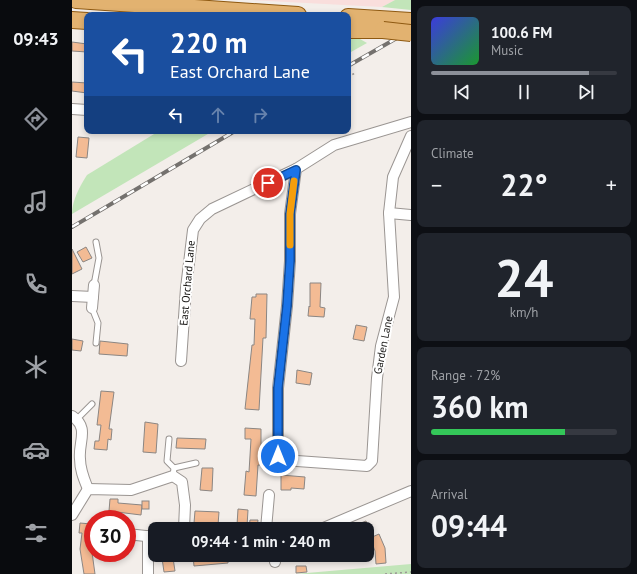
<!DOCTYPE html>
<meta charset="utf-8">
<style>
body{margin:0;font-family:"PT Sans",sans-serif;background:#20242c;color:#f1f3f6;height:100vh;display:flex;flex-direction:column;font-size:15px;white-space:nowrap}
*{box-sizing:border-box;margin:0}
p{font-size:13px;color:#9ea1a6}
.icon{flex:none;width:22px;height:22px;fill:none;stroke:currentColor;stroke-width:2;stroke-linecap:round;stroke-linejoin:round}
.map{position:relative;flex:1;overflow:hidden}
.side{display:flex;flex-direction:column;gap:6px;padding:6px;background:#0d0f14;width:226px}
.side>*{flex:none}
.banner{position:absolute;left:12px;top:12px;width:267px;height:122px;border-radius:8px;box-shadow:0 2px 6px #0003;background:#1a4fa0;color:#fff;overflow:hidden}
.speed{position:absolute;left:12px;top:510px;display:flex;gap:8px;font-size:20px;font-weight:700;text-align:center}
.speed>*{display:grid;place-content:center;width:52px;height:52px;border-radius:50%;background:#171b24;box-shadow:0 2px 6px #0003;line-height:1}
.speed .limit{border:6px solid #d22;background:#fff;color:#111}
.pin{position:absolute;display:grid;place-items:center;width:34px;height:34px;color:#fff;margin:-17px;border:2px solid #fff;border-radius:50%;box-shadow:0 1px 4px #0007}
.me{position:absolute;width:44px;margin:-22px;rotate:0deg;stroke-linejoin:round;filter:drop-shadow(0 0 3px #0008)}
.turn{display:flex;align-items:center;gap:14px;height:84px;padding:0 20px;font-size:18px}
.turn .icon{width:52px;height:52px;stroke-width:2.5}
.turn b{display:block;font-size:28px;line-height:34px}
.lanes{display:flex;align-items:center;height:38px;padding:0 20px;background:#0003;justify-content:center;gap:20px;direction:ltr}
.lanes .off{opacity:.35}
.big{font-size:30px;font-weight:800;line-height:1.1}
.side .widget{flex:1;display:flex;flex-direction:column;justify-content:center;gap:6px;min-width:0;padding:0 14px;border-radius:8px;background:#20242c}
.side .dial{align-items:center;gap:0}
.dial b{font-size:52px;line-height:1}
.song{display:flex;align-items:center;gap:12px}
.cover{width:48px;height:48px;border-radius:6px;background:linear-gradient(135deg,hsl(240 70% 55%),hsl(130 70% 35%))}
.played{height:4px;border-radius:2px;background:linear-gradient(90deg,#8c9099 85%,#363941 85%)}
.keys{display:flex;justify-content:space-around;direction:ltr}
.heat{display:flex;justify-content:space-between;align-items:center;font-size:22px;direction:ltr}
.charge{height:6px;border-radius:3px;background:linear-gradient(90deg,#34c759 72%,#363941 0)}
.trip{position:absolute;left:76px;top:522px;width:226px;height:40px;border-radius:8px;background:#171b24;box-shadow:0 2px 6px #0003;font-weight:800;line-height:40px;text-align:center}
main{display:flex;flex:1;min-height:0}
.tabs{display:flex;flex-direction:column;width:72px;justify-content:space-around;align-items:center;background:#090b0e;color:#9ea1a6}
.tabs .icon{width:28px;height:28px}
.tabs .selected{color:#8c9099}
.tabs b{font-size:18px;color:#f1f3f6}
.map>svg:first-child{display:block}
.medical{fill:#f9dedc}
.green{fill:#c2e5b9}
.building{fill:#f3bb94;stroke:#8b8683}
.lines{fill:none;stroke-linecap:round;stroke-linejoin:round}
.lane-casing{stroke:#9a9592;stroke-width:7}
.street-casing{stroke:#9a9592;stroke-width:12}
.primary-casing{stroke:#8e5911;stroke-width:18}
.path{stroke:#9a9794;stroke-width:1.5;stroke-dasharray:2 3;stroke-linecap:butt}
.lane{stroke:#fff;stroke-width:5}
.street{stroke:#fff;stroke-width:10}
.primary{stroke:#e2b270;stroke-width:16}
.rail-casing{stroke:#74716e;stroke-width:4}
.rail{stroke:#fff;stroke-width:2.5;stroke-dasharray:8;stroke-linecap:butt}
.primary-bridge-casing{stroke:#8e5911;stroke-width:18;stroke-linecap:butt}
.primary-bridge{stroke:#e2b270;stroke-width:16}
.route-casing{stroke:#114b97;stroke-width:10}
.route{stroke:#1a73e8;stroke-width:7}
.slow{stroke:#f59e0b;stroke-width:7}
.labels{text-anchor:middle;stroke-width:4;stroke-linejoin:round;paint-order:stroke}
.street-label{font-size:11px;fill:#141311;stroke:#fff}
</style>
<main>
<nav class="tabs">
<b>09:43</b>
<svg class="icon selected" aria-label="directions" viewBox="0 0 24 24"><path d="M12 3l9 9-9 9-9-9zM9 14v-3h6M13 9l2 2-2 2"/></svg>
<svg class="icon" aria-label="music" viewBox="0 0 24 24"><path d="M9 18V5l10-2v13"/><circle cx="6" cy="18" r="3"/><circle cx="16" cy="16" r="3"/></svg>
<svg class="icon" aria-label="phone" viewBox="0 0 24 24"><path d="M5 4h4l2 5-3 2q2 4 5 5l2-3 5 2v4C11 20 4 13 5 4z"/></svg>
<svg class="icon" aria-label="climate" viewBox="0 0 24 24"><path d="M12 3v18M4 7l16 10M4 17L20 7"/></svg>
<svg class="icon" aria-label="car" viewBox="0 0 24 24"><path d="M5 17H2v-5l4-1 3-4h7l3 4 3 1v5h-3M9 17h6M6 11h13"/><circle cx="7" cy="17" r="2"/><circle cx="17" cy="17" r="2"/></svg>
<svg class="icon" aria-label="filters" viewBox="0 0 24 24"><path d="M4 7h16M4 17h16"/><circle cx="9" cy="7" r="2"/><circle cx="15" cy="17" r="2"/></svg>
</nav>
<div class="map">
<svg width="339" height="574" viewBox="0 0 339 574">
<rect width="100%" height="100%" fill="#f3eeea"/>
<!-- medical -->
<polygon class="medical" points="179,0 323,0 310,7"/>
<!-- green -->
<g class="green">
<polygon points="323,0 339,0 339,10 310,7"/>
<polygon points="276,38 288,39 295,43 279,52 276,46"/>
<path d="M 87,131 L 141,131 L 0,214 C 0,200 8,186 15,175 Z"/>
<polygon points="339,564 339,574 223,574"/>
</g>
<!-- building -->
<g class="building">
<polygon points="0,42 15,44 15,52 0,51"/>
<polygon points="0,82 15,83 15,93 0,91"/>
<polygon points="6,137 17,138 15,158 4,157"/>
<polygon points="14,247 20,258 11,262 5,252"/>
<polygon points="0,249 10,269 0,274"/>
<polygon points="238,283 249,283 248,307 253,308 252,317 236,316 237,306 238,307"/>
<polygon points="184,294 195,294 194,338 191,338 187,410 173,409 180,345 182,345 183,319 178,319 180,297 184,297"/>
<polygon points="284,325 295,327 292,341 281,339"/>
<polygon points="0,339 11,341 9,351 0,350"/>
<polygon points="28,341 56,344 55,356 27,354"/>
<polygon points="225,370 240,373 238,385 224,383"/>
<polygon points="29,391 42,392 37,429 40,429 39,440 36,439 35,450 22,449 23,441 27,441 29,425 25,425"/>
<polygon points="73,422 86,424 84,453 71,452"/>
<polygon points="173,428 189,429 189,465 186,465 184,496 172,495 174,471 177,472 179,439 173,439"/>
<polygon points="105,438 134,439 133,449 104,448"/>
<polygon points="130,468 141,468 140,491 128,490"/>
<polygon points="209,475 233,477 232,489 219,488 219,490 209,490"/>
<polygon points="38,499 46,499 46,503 70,505 69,515 37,511"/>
<rect x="70" y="501" width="7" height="8"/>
<polygon points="166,509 176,510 175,526 165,525"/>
<polygon points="123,511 147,512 146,525 122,523"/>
<polygon points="178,520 186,520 185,529 177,529"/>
<polygon points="294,521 297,529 276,529 276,528"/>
<polygon points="8,523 19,524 18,537 21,537 21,545 19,545 23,574 12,574 8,549 10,533 7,533"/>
<polygon points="307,534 313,548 314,563 304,564 303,551 298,538"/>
<polygon points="131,555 156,555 156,563 122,566 121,556"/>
<polygon points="90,558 101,558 103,571 92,572"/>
<polygon points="224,566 234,566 235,572 224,573"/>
</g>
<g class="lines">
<!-- lane casing -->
<g class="lane-casing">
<g id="lane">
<polyline points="22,285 27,258 24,242"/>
<polyline points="20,308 26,323 24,343"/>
<polyline points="5,419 20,404"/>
<polyline points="97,439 95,461 102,468 101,476"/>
<polyline points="102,468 124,463"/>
</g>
</g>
<!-- street casing -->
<g class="street-casing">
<g id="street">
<polyline points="0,109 15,110"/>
<polyline points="339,122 262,145 224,169 218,214 218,261 215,306 206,388 206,456 211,460 295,466 300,461 305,378 309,346 322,297 317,213 321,177 339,136"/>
<polyline points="317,213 339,215"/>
<polyline points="0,296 21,297"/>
<polyline points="20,308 22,285"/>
<polyline points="109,361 114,288 121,230 128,219 140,209 224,169"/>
<path d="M 0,416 C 18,428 6,442 8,459 C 8,470 12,479 16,489"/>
<polyline points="0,515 16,489 59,490 101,476 110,482 113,505 112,529"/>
<polyline points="194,529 197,495"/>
<polyline points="249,529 339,491"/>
<polyline points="55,534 83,537"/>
<polyline points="203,555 203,562"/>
<polyline points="284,555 285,556"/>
<polyline points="76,574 76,536"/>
</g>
</g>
<!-- primary casing -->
<g class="primary-casing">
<g id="primary">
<polyline points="4,0 226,15"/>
<polyline points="276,17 339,21"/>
<polyline points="0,20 15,21"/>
<polyline points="276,30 311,30"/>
</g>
</g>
<!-- path -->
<g class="path">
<polyline points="276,55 277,54"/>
<polyline points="276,77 283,73"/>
<polyline points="313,574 339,572"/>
</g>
<!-- lane -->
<use href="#lane" class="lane"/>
<!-- street -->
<use href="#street" class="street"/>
<!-- primary -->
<use href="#primary" class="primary"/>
<!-- rail casing -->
<g class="rail-casing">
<g id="rail">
<polyline points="276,66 339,30"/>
<polyline points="0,227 163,131"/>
</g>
</g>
<!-- rail -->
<use href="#rail" class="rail"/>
<!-- primary-bridge casing -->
<g class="primary-bridge-casing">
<polyline id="primary-bridge" points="311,30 339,33"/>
</g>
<!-- primary-bridge -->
<use href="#primary-bridge" class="primary-bridge"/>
</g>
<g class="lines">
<!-- route casing -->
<g class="route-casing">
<polyline id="route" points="196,183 224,170 218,214 218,261 215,306 206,388 206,456"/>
</g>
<!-- route -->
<use href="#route" class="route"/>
<!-- slow -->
<polyline class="slow" points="218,245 218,214 222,181"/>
</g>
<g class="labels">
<!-- street labels -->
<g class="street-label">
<text transform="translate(115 283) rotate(-85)" y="4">East Orchard Lane</text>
<text transform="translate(311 345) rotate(-79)" y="4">Garden Lane</text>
</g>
</g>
</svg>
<div class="speed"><div class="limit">30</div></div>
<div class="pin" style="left:196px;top:183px;background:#d93025"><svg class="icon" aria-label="arrive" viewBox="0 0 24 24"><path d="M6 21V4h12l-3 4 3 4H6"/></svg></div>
<svg class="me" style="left:206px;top:456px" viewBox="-20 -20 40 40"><circle r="17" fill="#1a73e8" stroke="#fff" stroke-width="3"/><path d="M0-11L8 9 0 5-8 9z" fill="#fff"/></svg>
<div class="trip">09:44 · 1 min · 240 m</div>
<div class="banner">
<div class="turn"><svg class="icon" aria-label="left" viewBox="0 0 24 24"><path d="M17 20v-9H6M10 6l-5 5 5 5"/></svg><div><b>220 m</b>East Orchard Lane</div></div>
<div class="lanes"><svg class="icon" aria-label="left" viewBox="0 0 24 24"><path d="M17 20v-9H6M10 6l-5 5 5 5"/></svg><svg class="icon off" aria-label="ahead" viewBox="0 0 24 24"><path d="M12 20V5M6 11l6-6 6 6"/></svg><svg class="icon off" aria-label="right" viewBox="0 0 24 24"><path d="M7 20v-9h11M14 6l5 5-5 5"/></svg></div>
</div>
</div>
<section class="side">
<div class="widget">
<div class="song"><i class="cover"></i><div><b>100.6 FM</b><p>Music</p></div></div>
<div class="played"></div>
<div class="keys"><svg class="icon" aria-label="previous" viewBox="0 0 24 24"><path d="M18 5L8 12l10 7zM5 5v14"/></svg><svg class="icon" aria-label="pause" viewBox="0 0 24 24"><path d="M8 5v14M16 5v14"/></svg><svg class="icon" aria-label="next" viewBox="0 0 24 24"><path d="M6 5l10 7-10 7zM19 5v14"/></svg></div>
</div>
<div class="widget"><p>Climate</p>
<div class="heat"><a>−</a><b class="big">22°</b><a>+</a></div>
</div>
<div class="widget dial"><b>24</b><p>km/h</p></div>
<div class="widget"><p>Range · 72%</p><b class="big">360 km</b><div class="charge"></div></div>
<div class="widget"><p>Arrival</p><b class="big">09:44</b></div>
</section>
</main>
